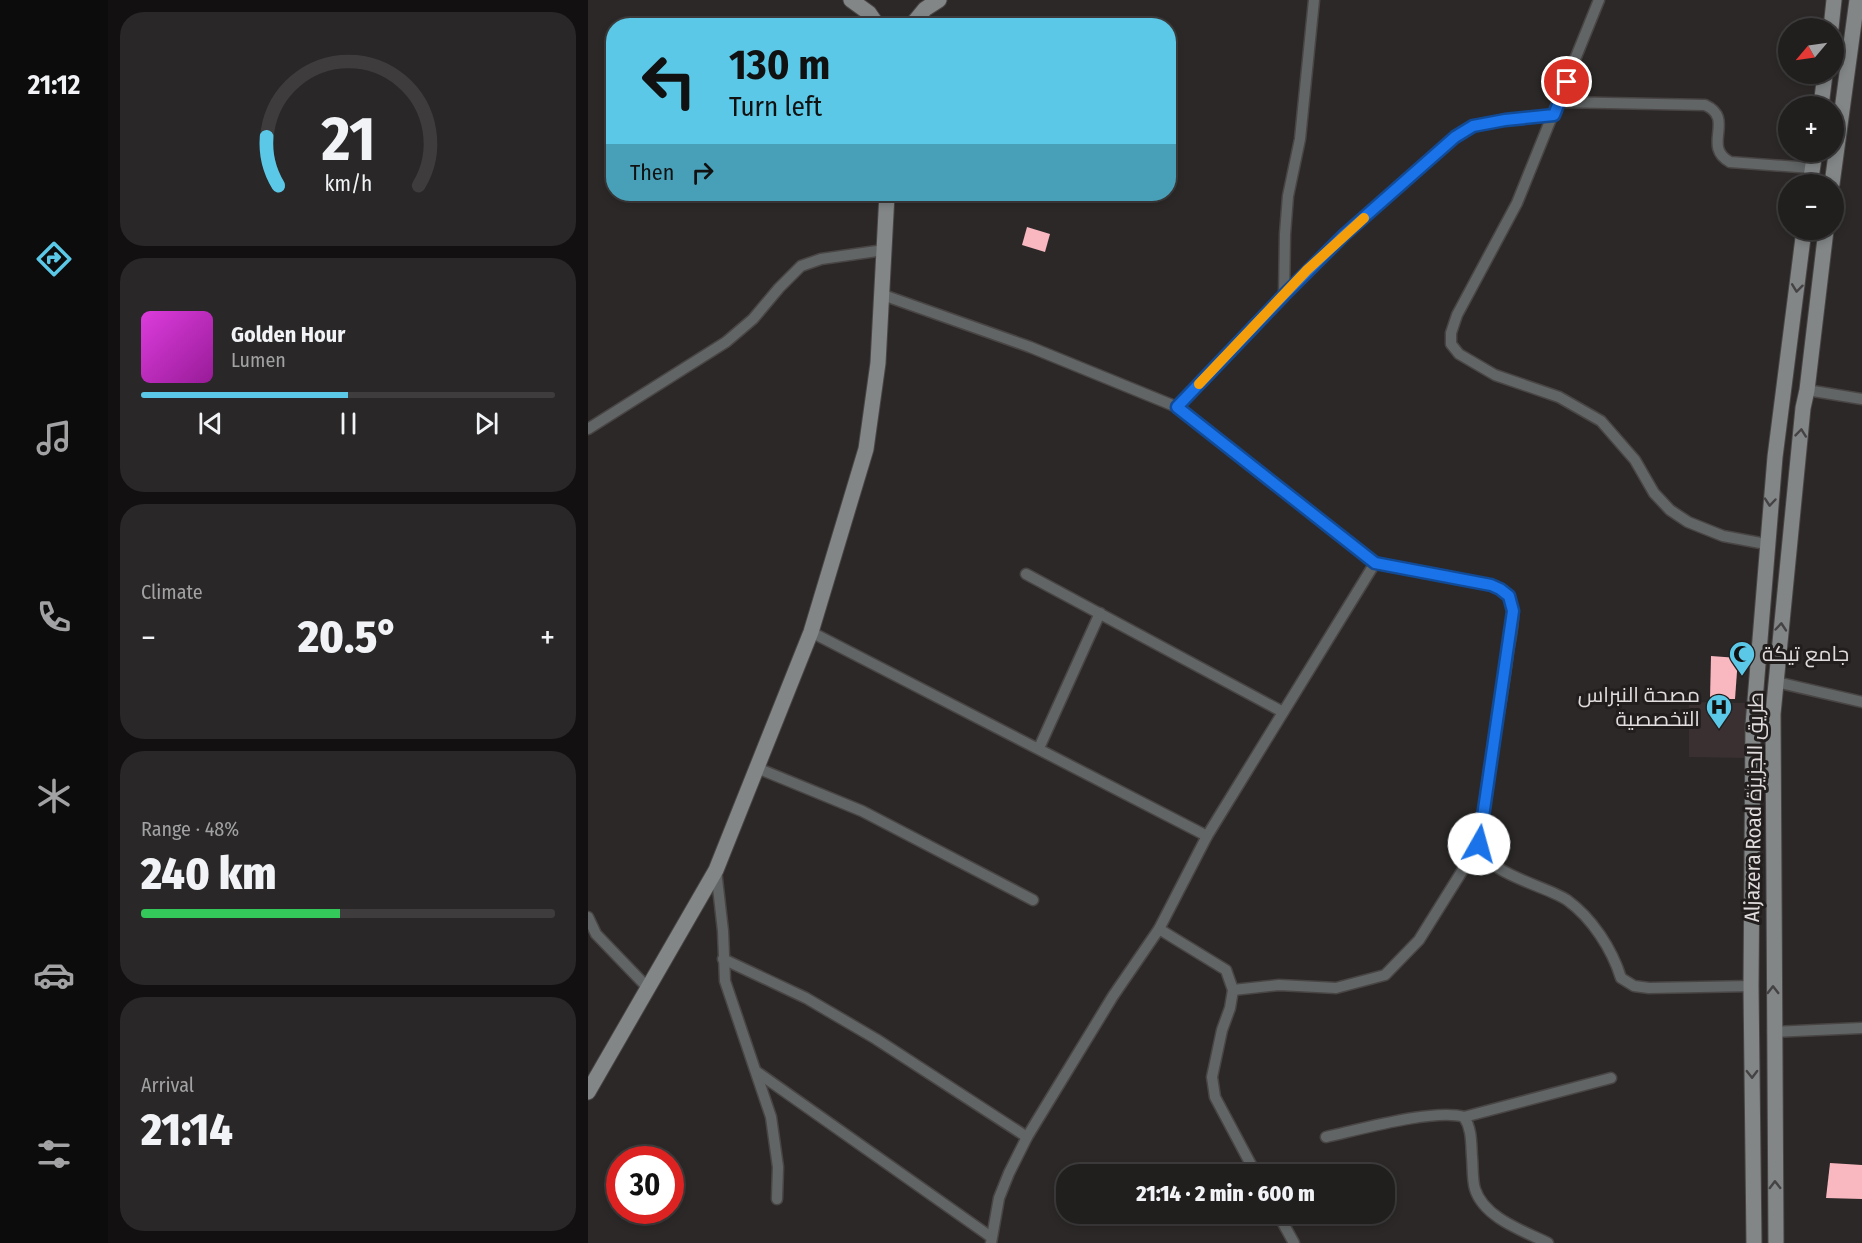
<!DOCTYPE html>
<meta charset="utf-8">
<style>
body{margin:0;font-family:"Fira Sans Condensed",Cairo,sans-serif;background:#292727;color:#f1f3f6;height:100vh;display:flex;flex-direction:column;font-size:22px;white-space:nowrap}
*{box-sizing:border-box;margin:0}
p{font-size:20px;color:#a2a2a4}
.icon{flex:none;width:33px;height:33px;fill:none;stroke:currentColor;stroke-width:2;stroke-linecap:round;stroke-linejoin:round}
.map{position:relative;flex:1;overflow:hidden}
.details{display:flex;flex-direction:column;gap:12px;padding:12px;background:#121010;width:480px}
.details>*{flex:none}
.top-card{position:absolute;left:18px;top:18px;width:570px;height:183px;border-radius:24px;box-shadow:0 3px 9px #0003,0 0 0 2px #3e3c3c;background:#5ac8e6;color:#111;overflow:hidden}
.needle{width:39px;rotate:241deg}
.tools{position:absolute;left:1190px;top:18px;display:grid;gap:12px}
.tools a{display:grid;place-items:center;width:66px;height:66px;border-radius:50%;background:#211e1e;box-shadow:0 3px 9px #0003,0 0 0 2px #3e3c3c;font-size:30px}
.speed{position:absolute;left:18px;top:1146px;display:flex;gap:12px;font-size:30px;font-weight:700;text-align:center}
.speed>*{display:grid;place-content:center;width:78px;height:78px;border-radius:50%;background:#211e1e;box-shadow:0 3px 9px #0003,0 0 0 2px #3e3c3c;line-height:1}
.speed .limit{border:9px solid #d22;background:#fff;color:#111}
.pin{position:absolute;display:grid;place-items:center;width:51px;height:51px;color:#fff;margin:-26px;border:3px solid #fff;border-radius:50%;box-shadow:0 2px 6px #0007}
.me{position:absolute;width:66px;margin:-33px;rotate:7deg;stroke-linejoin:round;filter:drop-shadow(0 0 4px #0008)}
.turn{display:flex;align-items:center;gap:21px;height:126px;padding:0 24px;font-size:27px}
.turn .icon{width:78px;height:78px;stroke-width:2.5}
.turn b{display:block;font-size:42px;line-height:51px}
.then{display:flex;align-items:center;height:57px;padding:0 24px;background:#0003;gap:12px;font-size:22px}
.big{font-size:45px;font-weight:800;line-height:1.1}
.details .widget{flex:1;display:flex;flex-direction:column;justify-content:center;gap:9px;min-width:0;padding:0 21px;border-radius:24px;background:#292727}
.details .dial{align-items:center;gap:0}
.dial svg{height:156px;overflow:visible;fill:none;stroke:#3e3c3c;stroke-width:7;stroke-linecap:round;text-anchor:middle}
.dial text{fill:#f1f3f6;stroke:none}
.song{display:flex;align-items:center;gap:18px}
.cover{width:72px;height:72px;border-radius:9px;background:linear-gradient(135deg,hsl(300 70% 55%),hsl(300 70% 35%))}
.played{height:6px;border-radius:3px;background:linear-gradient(90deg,#5ac8e6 50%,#3e3c3c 50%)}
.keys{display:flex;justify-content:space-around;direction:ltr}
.heat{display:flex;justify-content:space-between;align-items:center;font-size:33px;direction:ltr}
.charge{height:9px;border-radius:4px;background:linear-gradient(90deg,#34c759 48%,#3e3c3c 0)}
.trip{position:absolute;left:468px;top:1164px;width:339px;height:60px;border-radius:24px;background:#211e1e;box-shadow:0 3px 9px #0003,0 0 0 2px #3e3c3c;font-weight:800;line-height:60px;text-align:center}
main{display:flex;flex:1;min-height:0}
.tabs{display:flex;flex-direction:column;width:108px;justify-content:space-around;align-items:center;background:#0d0c0c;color:#a2a2a4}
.tabs .icon{width:42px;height:42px}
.tabs .current{color:#5ac8e6}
.tabs b{font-size:27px;color:#f1f3f6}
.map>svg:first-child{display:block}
.built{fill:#3a3031}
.building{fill:#f9b7bf}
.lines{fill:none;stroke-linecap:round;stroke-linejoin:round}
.street-casing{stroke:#494545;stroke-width:13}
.secondary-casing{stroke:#494545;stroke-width:17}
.street{stroke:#626565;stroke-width:10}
.secondary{stroke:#828687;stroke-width:15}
.oneway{stroke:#444243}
.route-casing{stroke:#114b97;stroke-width:15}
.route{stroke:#1a73e8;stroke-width:10}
.slow{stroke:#f59e0b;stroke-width:10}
.labels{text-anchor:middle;stroke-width:6;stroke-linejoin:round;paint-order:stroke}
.poi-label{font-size:21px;fill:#e0dcdd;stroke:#231e1e;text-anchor:start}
.street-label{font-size:21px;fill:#e0dcdd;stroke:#231e1e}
</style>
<main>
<nav class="tabs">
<b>21:12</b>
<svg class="icon current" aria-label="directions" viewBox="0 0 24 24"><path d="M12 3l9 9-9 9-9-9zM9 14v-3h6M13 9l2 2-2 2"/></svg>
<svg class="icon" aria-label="music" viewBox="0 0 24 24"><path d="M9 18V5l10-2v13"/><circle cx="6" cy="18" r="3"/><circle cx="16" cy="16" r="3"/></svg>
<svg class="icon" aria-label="phone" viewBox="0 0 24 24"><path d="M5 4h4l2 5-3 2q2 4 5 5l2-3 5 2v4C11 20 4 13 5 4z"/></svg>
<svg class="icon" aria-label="climate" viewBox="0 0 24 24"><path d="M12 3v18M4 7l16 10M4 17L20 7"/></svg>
<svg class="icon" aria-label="car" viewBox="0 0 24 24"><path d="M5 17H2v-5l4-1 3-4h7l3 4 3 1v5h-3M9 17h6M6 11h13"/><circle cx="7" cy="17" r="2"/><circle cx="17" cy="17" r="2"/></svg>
<svg class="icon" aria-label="filters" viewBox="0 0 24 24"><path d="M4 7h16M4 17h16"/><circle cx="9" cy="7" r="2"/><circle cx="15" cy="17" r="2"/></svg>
</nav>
<section class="details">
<div class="widget dial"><svg viewBox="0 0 100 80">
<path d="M14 69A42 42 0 1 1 86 69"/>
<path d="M14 69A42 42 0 0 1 8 44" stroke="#5ac8e6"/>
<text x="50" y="56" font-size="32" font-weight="700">21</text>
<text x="50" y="72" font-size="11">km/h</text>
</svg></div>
<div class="widget">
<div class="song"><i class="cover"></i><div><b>Golden Hour</b><p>Lumen</p></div></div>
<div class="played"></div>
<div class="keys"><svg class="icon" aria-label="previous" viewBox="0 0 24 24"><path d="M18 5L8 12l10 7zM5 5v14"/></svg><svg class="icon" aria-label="pause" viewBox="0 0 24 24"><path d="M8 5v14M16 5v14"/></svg><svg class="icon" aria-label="next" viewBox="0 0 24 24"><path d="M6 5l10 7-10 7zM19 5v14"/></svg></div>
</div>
<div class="widget"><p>Climate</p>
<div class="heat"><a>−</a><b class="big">20.5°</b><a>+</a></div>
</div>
<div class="widget"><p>Range · 48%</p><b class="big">240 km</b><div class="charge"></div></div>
<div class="widget"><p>Arrival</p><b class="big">21:14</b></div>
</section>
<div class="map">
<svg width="1274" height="1243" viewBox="0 0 1274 1243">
<rect width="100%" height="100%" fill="#2c2828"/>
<!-- built -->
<polygon class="built" points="1101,702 1162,703 1162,758 1101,757"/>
<!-- building -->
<g class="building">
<polygon points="439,227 462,234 457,252 434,245"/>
<polygon points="1123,656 1150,658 1147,699 1122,699"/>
<polygon points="1242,1163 1274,1165 1274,1199 1238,1198"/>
</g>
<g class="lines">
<!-- street casing -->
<g class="street-casing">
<g id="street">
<polyline points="1011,0 929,203 869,315 863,333 863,344 871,354 907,375 971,397 1013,421 1047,460 1066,493 1082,510 1100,522 1135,536 1178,544"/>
<path d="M 971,102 L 1117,105 C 1148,119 1113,146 1142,162 L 1224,168"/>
<path d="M 295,295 L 442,347 L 589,407 L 787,563 L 903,585 C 916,590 924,597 925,611 C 926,624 922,639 920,652 C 914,702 903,751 897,801 C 895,815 892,829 892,842 C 892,873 957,885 979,900 C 1004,918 1024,949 1033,978 L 1046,986 L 1061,988 L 1163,986"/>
<polyline points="696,295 697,234 700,196 712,139 726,0"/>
<polyline points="1219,390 1274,399"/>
<polyline points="589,407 696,295 756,235 867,137 885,126 917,120 966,115"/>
<polyline points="0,429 138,342 165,319 191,288 213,266 233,259 296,250"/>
<polyline points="438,574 695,712"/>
<polyline points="223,632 619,836"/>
<polyline points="1188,682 1274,702"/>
<polyline points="451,748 512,613"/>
<polyline points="169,768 274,811 445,900"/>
<polyline points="128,870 135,931 137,981 183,1117 190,1167 189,1199"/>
<polyline points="0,917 8,934 60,988"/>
<polyline points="571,929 638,970 645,990 642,1008 634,1030 624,1077 627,1097 668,1174"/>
<polyline points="135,959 218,998 288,1039 439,1137"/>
<polyline points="645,990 691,985 748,988 797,975 831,940 891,844"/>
<polyline points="1185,1032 1274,1028"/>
<polyline points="169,1072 403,1237"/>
<path d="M 876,1117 C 884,1129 883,1143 884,1157 C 885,1167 884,1179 887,1189 C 896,1218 936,1231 960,1243"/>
<path d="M 738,1137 C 770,1130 847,1108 876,1117 L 1023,1078"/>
<polyline points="690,1214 706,1243"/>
<polyline points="403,1243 411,1198 421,1173 439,1137 525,996 571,929 619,836 787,563"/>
</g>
</g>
<!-- secondary casing -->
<g class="secondary-casing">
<g id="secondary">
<polyline points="263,0 281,13 290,26"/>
<polyline points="323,26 337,9 351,0"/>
<polyline points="1243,28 1246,0"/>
<polyline points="1233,106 1237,74"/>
<polyline points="1222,184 1227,152"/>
<polyline points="1244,184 1269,0"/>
<polyline points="0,1092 128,870 223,632 278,449 290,363 299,194"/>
<polyline points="1166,1243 1163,986 1165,725 1187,457 1216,230"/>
<polyline points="1188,1243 1185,714 1215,408 1219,390 1238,230"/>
</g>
</g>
<!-- street -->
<use href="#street" class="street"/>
<!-- secondary -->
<use href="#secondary" class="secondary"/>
</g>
<!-- one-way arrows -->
<defs><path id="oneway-chevron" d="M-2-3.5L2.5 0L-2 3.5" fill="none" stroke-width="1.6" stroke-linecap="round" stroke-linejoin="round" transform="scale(1.5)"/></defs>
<g class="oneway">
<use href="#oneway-chevron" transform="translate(1209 288) rotate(97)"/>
<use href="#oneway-chevron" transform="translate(1213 433) rotate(-84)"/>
<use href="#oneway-chevron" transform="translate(1182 502) rotate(95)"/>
<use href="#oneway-chevron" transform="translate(1193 627) rotate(-85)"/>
<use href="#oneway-chevron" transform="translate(1185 990) rotate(-90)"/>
<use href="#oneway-chevron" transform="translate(1164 1074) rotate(89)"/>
<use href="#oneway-chevron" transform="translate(1187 1185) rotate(-91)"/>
</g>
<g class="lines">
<!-- route casing -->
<g class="route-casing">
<polyline id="route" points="891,844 925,611 921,596 912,589 903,585 787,563 589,407 696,295 756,235 867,137 885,126 917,120 966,115 979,82"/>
</g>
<!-- route -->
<use href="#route" class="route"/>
<!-- slow -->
<polyline class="slow" points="611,384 719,270 776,218"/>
</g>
<!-- icons -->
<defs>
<g id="mosque-pin" transform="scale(1.35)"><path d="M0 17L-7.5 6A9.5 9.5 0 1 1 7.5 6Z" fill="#5ac8e6" stroke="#231e1e"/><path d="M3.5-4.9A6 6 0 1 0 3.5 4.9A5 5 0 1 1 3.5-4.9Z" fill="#111"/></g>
<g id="hospital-pin" transform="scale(1.35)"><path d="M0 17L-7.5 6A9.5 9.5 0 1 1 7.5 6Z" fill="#5ac8e6" stroke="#231e1e"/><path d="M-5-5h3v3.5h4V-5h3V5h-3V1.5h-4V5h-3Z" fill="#111"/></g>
</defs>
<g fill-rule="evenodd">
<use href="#mosque-pin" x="1154" y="654"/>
<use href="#hospital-pin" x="1131" y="707"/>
</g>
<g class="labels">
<!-- poi labels -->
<g class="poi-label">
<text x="1174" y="661">جامع تيكة</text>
<text x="1112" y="702" text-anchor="end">مصحة النبراس<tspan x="1112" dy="24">التخصصية</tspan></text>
</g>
<!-- street labels -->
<g class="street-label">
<text transform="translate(1166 807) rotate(-89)" y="7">Aljazera Road طريق الجزيزة</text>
</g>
</g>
</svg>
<div class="tools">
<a><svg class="needle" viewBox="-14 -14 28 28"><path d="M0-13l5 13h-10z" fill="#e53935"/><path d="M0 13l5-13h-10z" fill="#a2a2a4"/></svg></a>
<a>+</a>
<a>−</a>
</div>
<div class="speed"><div class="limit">30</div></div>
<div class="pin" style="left:979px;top:82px;background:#d93025"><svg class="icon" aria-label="arrive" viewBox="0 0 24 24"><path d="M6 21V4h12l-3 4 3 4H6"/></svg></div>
<svg class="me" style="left:891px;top:844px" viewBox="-20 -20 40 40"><circle r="19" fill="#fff"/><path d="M0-13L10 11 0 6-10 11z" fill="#1a73e8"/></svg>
<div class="trip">21:14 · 2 min · 600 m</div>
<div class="top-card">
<div class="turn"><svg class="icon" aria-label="left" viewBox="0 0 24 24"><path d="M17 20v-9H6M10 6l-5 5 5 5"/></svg><div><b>130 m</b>Turn left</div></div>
<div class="then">Then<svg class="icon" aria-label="right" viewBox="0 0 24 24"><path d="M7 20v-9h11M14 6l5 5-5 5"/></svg></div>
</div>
</div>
</main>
